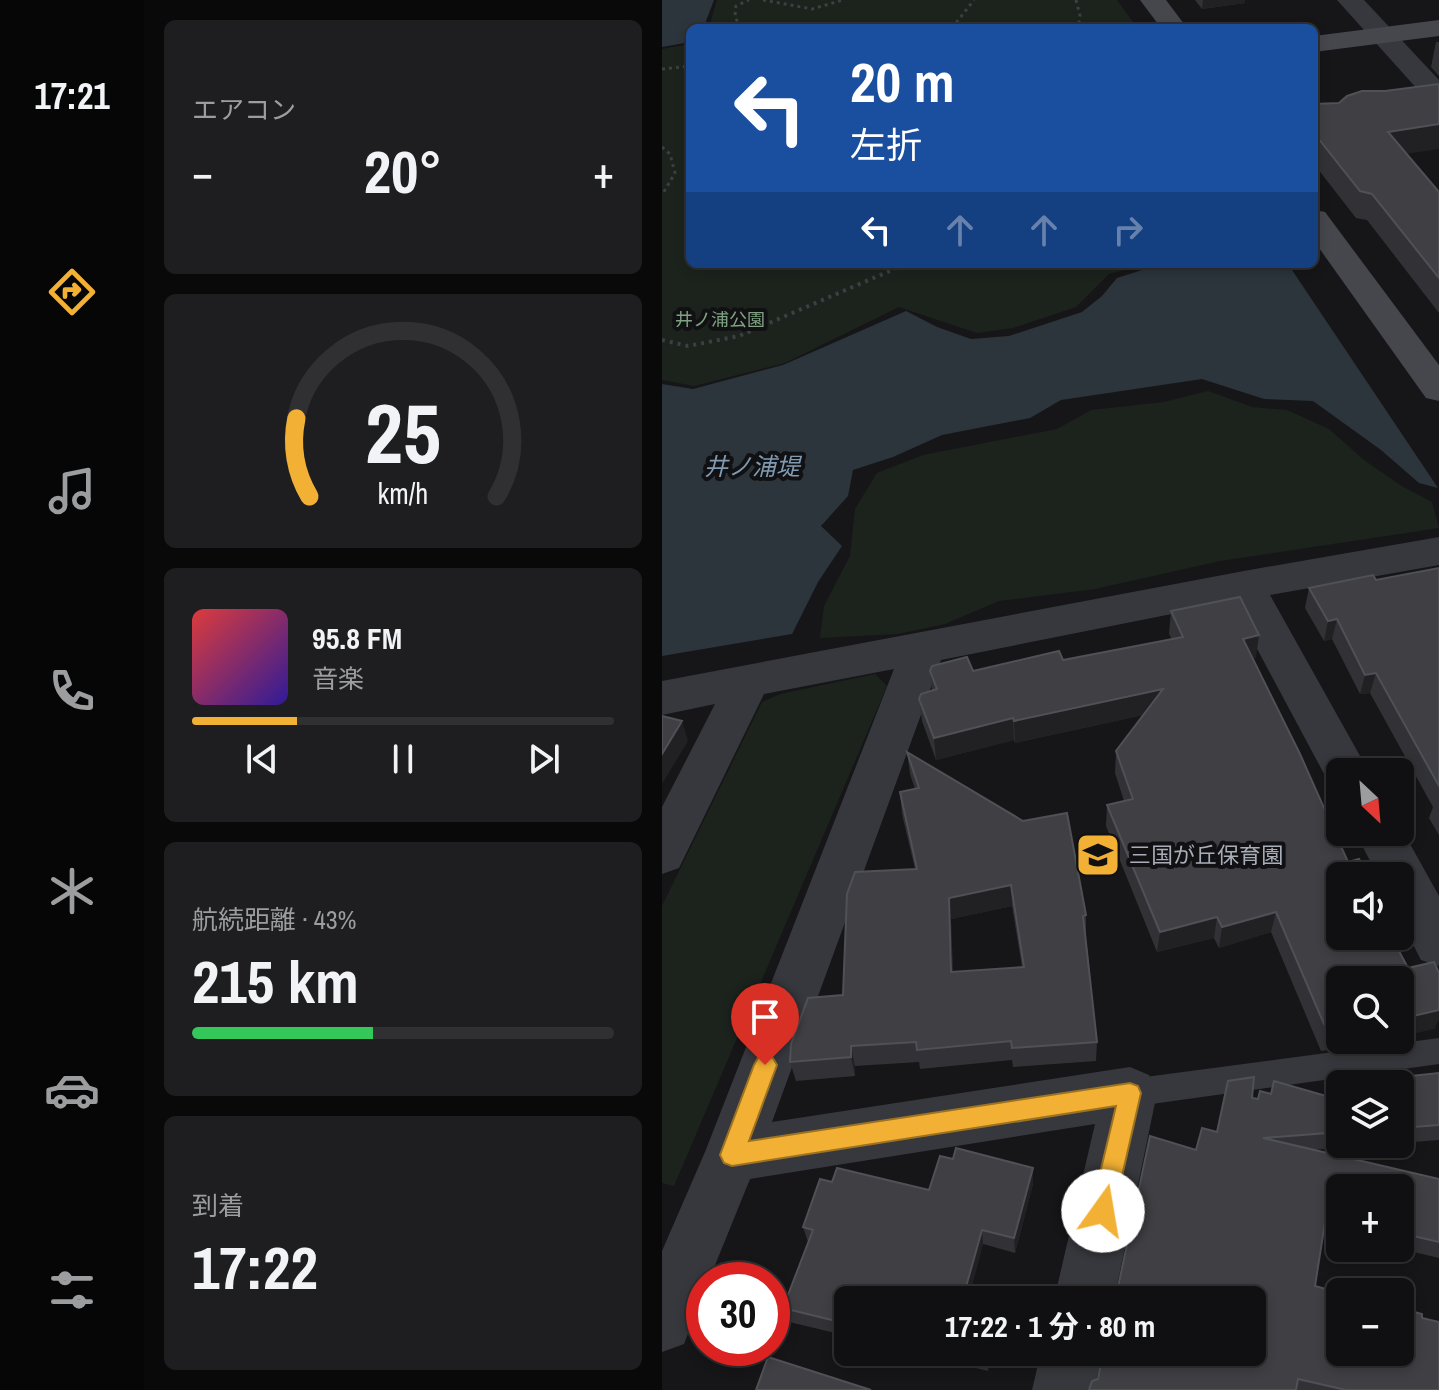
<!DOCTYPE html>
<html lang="ja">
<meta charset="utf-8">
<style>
body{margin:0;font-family:"Archivo Narrow","Noto Sans JP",sans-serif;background:#1e1e20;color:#f1f3f6;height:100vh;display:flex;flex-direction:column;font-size:30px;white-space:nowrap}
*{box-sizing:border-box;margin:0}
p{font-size:26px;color:#9c9d9f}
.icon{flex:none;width:44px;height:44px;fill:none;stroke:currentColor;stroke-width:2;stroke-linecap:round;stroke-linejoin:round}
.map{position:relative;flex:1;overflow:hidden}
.sheet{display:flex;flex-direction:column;gap:20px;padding:20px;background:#09090a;width:518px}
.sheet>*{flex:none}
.top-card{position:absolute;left:24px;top:24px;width:632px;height:244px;border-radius:12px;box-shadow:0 4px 12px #0003,0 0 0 2px #303032;background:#1a4fa0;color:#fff;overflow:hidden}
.needle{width:52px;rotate:154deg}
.tools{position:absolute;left:664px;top:758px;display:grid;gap:16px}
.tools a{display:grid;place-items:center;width:88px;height:88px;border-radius:12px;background:#101012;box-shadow:0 4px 12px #0003,0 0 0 2px #303032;font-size:40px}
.speed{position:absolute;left:24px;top:1262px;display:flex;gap:16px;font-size:40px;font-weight:700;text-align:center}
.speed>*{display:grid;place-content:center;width:104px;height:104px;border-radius:50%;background:#101012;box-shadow:0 4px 12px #0003,0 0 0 2px #303032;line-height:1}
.speed .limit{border:12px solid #d22;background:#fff;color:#111}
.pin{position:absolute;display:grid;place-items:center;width:68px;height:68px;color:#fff;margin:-82px -34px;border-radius:50% 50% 50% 0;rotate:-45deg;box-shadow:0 0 8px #0007}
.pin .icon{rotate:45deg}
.me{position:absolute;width:88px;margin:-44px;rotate:13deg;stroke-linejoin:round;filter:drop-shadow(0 0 6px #0008)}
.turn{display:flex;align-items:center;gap:28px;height:168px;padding:0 32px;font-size:36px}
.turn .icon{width:104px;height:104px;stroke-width:2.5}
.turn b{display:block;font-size:56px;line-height:68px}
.lanes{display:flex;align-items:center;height:76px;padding:0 32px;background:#0003;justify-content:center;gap:40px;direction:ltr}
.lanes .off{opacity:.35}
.big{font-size:60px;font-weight:700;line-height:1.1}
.sheet .widget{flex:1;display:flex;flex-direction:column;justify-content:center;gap:12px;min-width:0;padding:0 28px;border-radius:12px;background:#1e1e20}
.sheet .dial{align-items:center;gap:0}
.dial svg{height:208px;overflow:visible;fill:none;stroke:#303032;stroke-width:7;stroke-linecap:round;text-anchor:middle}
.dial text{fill:#f1f3f6;stroke:none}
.song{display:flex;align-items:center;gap:24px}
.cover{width:96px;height:96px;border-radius:12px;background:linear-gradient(135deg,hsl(0 70% 55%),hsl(250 70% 35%))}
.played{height:8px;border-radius:4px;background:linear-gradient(90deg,#f2b134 25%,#303032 25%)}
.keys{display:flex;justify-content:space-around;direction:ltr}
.heat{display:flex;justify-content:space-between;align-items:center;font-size:44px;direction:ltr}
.charge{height:12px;border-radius:6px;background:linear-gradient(90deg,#34c759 43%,#303032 0)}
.trip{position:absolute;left:172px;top:1286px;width:432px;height:80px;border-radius:12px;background:#101012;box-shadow:0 4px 12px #0003,0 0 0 2px #303032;font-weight:700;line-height:80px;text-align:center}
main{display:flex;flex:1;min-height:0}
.tabs{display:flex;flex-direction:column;width:144px;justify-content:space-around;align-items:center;background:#060607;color:#9c9d9f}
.tabs .icon{width:56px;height:56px}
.tabs .selected{color:#f2b134}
.tabs b{font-size:36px;color:#f1f3f6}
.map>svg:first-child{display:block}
.green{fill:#1c231d}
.water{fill:#2c353c}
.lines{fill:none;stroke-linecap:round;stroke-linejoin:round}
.path-far1{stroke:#3d3f44;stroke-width:3;stroke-dasharray:3 4;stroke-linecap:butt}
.path{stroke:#3d3f44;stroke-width:4;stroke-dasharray:3 5;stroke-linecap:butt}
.lane{fill:#37383d;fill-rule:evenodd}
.street{fill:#37383d;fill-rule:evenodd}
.secondary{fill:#45474d;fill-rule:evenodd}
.wall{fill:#323236;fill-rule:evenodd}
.shaded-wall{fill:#212124}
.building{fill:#3f3f44;stroke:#4f5156;stroke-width:2;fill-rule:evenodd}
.route{fill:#f2b134;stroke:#9d7322;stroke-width:2}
.labels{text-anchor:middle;stroke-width:8;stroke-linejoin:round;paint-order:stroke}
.far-park-label{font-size:18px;fill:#7fa381;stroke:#111113}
.poi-label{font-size:22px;fill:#a8adb8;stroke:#111113;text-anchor:start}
.water-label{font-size:24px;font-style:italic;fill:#7f9bb3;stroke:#111113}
</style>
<main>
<nav class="tabs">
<b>17:21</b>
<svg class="icon selected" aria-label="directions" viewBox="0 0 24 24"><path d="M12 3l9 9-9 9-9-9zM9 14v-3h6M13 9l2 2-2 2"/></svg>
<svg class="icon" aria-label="music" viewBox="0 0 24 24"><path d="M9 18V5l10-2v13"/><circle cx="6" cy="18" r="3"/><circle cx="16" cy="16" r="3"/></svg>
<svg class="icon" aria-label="phone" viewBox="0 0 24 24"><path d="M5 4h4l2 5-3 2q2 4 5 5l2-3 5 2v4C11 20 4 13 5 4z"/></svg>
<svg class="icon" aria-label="climate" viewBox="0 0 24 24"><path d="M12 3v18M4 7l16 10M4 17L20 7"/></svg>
<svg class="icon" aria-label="car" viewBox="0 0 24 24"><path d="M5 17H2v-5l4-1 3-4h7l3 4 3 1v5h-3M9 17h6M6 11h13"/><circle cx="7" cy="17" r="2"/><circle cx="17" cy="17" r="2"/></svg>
<svg class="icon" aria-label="filters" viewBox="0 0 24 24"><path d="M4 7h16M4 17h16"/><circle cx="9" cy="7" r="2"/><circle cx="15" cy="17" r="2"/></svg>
</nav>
<section class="sheet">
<div class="widget"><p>エアコン</p>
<div class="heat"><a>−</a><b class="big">20°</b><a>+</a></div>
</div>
<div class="widget dial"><svg viewBox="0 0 100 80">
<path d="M14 69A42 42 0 1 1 86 69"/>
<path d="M14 69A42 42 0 0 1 9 39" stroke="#f2b134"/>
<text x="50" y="56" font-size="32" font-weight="700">25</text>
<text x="50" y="72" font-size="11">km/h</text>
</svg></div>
<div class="widget">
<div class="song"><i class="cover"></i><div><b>95.8 FM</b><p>音楽</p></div></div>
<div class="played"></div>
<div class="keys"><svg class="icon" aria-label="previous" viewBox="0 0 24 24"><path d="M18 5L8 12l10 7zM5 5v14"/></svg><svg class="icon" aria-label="pause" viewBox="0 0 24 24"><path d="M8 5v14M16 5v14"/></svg><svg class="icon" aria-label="next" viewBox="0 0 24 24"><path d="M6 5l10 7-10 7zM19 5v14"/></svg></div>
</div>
<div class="widget"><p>航続距離 · 43%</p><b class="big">215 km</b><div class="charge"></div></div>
<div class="widget"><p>到着</p><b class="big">17:22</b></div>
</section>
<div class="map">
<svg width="777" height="1390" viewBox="0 0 777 1390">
<rect width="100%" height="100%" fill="#161618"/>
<!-- green -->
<g class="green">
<polygon points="55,0 455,0 475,28 50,28 49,20"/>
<polygon points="28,44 28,264 486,264 447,274 414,307 351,328 315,333 237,307 123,363 32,386 0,380 0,49"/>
<polygon points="546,391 590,407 625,410 667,429 702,460 738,485 770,502 777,528 558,561 433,589 337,601 283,624 236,634 158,638 162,606 188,556 193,509 215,473 261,455 395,429 429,410 502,402"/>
<polygon points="213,674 225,686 12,1186 0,1183 0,906 100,702 118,694"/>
</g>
<!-- water -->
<g class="water">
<polygon points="0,0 52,0 44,21 47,28 28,28 28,42 0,47"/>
<polygon points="499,264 626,264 776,488 757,483 719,450 651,401 602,399 540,379 399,400 368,418 280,435 231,457 191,470 186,496 159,526 180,546 156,582 130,634 0,656 0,384 31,389 121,365 244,311 275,327 309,339 347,336 420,312 440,296 455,278"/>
</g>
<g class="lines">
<!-- path-far1 -->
<g class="path-far1">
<polyline points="101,0 150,9 181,0"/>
<polyline points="414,0 418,16 416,28"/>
<polyline points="78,28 73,16 74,6 87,0"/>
<polyline points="290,28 312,0"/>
<polyline points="0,69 28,66"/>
<polyline points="0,147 8,154 13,173 0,195"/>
</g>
<!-- path -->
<polyline class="path" points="0,340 26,346 77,336 244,264"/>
<!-- lane -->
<polygon class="lane" points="777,1038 777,1064 468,1107 457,1103 453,1093 457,1083 468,1079"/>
<!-- street -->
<g class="street">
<polygon points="675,0 702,0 777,80 777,104 767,102"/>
<polygon points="777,537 777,565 608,595 707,772 678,772 678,788 668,785 570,602 279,660 110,1122 468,1067 487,1075 495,1093 452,1300 392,1300 433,1124 88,1179 47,1280 42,1280 42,1293 22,1344 0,1352 0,1251 43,1152 232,669 102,694 17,868 0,874 0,807 53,704 0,715 0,681 582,571"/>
<polygon points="738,826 777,896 777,966 759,960 738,919 738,876 716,876 693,832 738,832"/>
<polygon points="379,1352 441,1352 432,1390 370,1390"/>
</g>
<!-- secondary -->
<g class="secondary">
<polygon points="478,0 504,0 525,28 499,28"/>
<polygon points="777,20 777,36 652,52 652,36"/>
<polygon points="652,210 663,212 777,365 777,401 764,398 652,241"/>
</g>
</g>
<!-- wall -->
<g class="wall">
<polygon points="533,0 583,0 583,3 540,9"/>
<polygon points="774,42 777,42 777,76 769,67"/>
<polygon points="723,91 745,154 777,192 777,313 705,220 694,218 652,164 652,104 677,103"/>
<polygon points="777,568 777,835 767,818 771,807 708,693 698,694 670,639 662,641 643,608 647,588 714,580"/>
<polygon points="509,611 594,658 591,658 678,876 775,1022 772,1029 678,980 678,1040 723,1040 702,1045 659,1051 609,932 557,948 552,938 495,952 444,826 445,805 462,801 453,773 454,751 481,715 353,743 352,740 274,760 260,721 257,699 270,691 268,671 311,671 401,660 510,639 507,634"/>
<path d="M 245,752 L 424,915 L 424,936 L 435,1042 L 434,1061 L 351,1067 L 350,1060 L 258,1069 L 257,1062 L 193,1066 L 193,1076 L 134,1081 L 128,1062 L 181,995 L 253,869 L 240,814 L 238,792 L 253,789 L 248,774 ZM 350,906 L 360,967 L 291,972 L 289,919 Z"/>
<polygon points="777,1073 777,1140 738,1143 738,1084 683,1084 683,1083"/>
<polygon points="612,1081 678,1100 678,1144 720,1144 650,1150 777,1179 777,1258 735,1248 738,1248 738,1188 678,1188 678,1234 662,1231 653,1286 760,1318 777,1390 427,1390 436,1379 590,1300 447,1300 448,1292 456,1287 534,1150 555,1132 590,1098 596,1099 608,1094"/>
<polygon points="170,1182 267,1190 371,1184 353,1253 321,1244 307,1296 186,1300 186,1336 127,1322 121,1308 146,1242 141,1227"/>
<polygon points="250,1352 330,1352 326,1371"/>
</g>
<!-- shaded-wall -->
<g class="shaded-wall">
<polygon points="541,0 583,0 583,3 540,9"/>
<polygon points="777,124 777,149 721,157 726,132"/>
<polygon points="675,619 670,639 662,641 666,621"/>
<polygon points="597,635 594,658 578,661 581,639"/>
<polygon points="714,673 708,693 698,694 703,675"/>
<polygon points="501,689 499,711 353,743 352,721"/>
<polygon points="351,718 352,740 274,760 272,738"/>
<polygon points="20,721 26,741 0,784 0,754"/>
<polygon points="349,885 350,906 289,919 291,993 289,972 287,898"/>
<polygon points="614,912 609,932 557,948 560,927"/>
<polygon points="555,917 552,938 495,952 498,932"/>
<polygon points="777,1004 777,1021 775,1022 772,1029 738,1037 738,1019"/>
<polygon points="703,1040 723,1040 702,1045"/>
<polygon points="189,1046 193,1066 193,1076 189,1057"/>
<polygon points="371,1168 371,1184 353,1253 352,1238"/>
<polygon points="320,1230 321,1244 306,1300 302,1294"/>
<polygon points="326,1352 330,1352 326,1371 324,1358"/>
</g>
<!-- building -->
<g class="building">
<polygon points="777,84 777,124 726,132 777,192 777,278 710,194 698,191 652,133 652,104 677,103 685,96 700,91 723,91"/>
<polygon points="777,568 777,786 714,673 703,675 675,619 666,621 647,588 711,575 714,580"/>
<polygon points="578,597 597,635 581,639 638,754 686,862 697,859 706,876 678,876 678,936 729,936 746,968 772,962 777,973 777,1010 738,1019 738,980 678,980 678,1029 665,1031 614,912 560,927 555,917 498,932 445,805 471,799 454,751 501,689 352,721 351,718 272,738 257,699 259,694 275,689 268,671 270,666 305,657 311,671 397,651 401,660 521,637 509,611"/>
<polygon points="0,716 20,721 0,754"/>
<path d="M 245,752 L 361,821 L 405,813 L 424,915 L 421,916 L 435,1042 L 350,1048 L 349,1041 L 255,1050 L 254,1042 L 189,1046 L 189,1057 L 128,1062 L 129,1044 L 146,998 L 181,995 L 185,894 L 193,872 L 255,869 L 238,792 L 257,788 ZM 349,885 L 362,967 L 289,972 L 287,898 Z"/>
<polygon points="777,1073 777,1125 738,1128 738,1084 684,1084 683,1083"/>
<polygon points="592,1077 590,1098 596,1099 598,1091 609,1094 612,1081 678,1100 678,1132 601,1138 777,1179 777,1242 738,1233 738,1188 678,1188 678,1219 664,1216 653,1286 678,1293 678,1352 738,1352 738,1308 760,1314 760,1318 777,1322 777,1390 684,1390 636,1379 634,1390 427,1390 430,1381 436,1379 441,1352 590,1352 590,1300 451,1300 452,1293 448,1292 456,1287 488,1136 534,1150 540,1128 555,1132 566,1081"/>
<polygon points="294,1148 371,1168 352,1238 320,1230 302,1294 323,1300 186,1300 186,1324 121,1308 151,1230 141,1227 158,1179 170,1182 175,1168 267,1190 278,1156 291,1159"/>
<polygon points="300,1352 326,1352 324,1358"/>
<polygon points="106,1357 209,1390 94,1390"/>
</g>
<!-- route -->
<polygon class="route" points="103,1055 111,1058 115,1065 87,1141 468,1083 476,1086 479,1093 450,1220 441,1223 433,1220 429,1211 454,1106 70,1166 62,1163 58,1155 92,1065 96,1058"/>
<!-- icons -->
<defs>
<g id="school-square" transform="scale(2.3)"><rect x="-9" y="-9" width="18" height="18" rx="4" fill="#f2b134" stroke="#111113"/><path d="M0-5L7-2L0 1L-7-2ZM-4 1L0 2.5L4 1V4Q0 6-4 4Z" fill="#111"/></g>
</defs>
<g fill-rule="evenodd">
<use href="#school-square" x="436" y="855"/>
</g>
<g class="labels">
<!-- far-park labels -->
<g class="far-park-label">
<text x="58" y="326">井ノ浦公園</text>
</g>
<!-- poi labels -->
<g class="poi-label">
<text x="467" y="863">三国が丘保育園</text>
</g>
<!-- water labels -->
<g class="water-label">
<text x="90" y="475">井ノ浦堤</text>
</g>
</g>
</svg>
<div class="tools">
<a><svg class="needle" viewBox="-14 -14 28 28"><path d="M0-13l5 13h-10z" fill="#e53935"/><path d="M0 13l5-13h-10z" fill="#9c9d9f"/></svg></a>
<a><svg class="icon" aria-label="sound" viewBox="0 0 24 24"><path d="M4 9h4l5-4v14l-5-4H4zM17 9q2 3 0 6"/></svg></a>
<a><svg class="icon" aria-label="search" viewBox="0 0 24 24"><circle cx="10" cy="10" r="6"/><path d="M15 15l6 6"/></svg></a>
<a><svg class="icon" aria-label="layers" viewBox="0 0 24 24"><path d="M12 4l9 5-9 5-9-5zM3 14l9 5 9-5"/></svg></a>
<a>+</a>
<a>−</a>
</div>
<div class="speed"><div class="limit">30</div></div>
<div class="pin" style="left:103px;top:1065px;background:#d93025"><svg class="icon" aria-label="arrive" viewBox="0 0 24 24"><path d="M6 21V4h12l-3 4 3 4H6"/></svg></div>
<svg class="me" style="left:441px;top:1211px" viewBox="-20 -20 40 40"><circle r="19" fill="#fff"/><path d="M0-13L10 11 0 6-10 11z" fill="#f2b134"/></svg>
<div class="trip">17:22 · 1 分 · 80 m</div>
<div class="top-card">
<div class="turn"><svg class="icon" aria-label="left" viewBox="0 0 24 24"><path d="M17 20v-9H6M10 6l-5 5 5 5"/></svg><div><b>20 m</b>左折</div></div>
<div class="lanes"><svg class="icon" aria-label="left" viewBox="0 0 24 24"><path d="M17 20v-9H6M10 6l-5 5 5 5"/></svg><svg class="icon off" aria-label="ahead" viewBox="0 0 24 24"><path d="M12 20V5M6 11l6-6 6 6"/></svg><svg class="icon off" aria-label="ahead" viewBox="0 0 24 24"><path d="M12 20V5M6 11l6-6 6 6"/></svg><svg class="icon off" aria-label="right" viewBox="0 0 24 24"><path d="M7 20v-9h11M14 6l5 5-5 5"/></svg></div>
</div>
</div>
</main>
